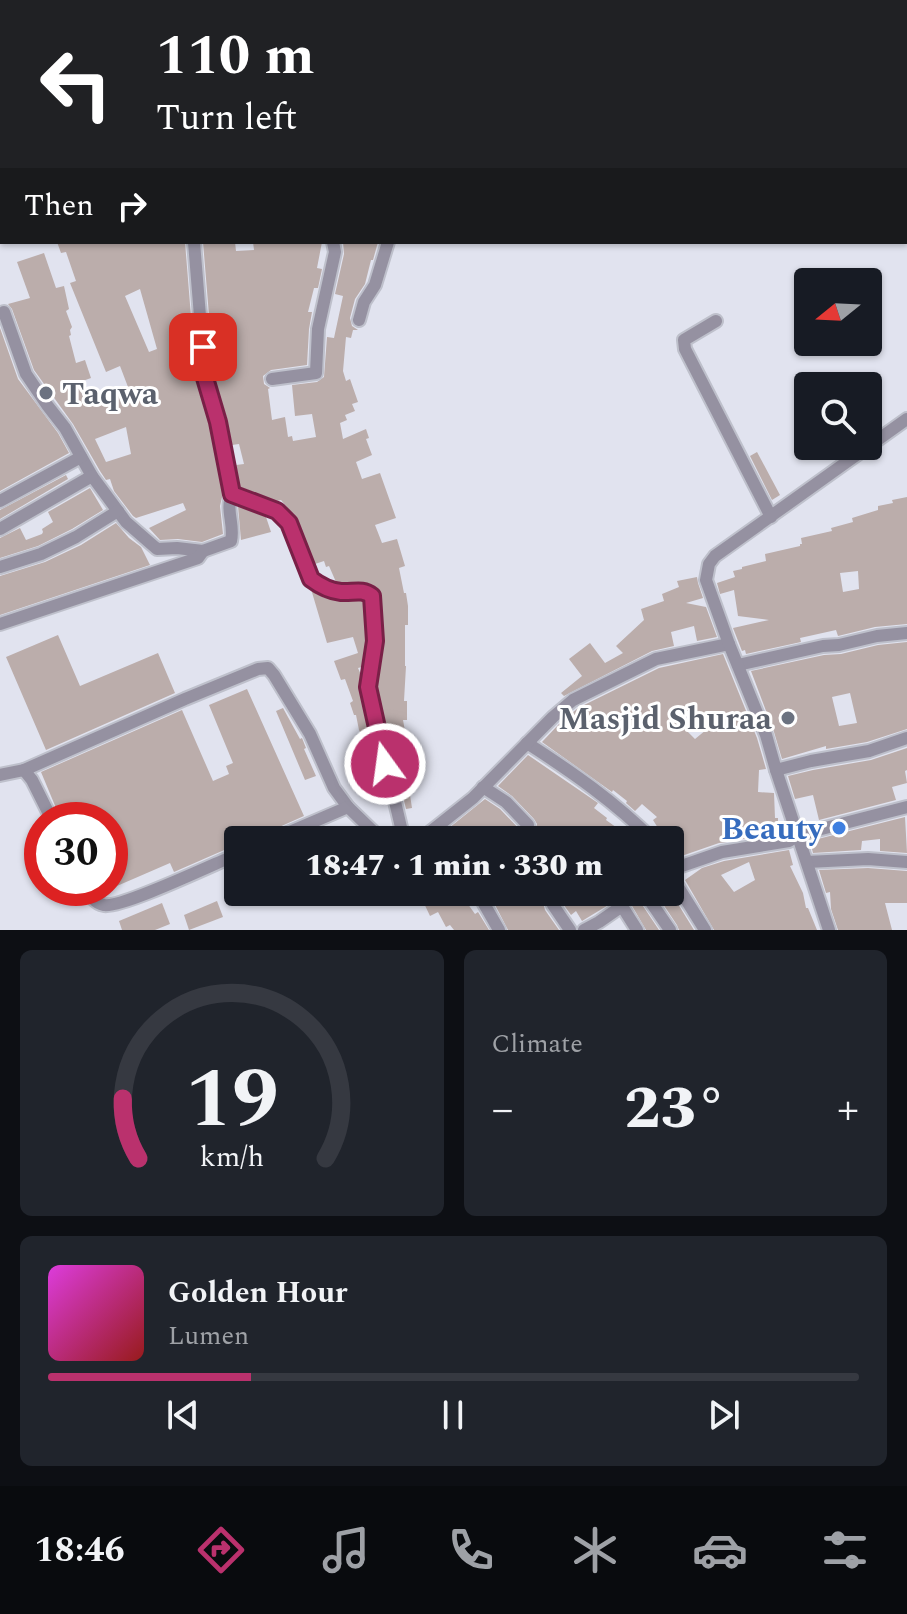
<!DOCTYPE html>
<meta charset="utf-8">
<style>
body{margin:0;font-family:Spectral,serif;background:#20242c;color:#f1f3f6;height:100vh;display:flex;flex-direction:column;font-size:30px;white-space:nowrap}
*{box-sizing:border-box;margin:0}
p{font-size:26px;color:#9ea1a6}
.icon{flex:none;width:44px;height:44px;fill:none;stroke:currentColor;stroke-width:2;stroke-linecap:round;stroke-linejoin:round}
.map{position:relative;height:930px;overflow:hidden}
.details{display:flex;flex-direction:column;gap:20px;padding:20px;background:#0d0f14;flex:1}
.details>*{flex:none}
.guide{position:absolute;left:0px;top:0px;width:908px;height:244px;box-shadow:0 2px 6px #0004;background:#202124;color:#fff;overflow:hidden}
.needle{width:52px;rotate:252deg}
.tools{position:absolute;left:794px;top:268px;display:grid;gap:16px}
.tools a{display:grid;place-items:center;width:88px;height:88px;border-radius:8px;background:#171b24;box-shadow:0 2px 6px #0004;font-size:40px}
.speed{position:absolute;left:24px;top:802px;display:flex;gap:16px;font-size:40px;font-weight:700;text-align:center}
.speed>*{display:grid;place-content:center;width:104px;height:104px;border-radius:50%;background:#171b24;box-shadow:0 2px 6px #0004;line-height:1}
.speed .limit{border:12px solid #d22;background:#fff;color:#111}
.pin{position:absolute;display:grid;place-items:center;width:68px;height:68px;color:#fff;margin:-34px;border-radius:16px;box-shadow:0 4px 12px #0006}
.me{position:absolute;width:88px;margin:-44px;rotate:346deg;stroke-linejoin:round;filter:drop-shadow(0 0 6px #0008)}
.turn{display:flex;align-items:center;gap:28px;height:168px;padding:0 24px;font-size:36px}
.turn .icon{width:104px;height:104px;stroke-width:2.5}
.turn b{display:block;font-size:56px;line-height:68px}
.then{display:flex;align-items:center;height:76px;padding:0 24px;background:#0003;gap:16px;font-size:30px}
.big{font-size:60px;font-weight:800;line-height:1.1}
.details .tile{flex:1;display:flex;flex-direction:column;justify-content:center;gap:12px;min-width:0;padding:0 28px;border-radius:12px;background:#20242c}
.details .dial{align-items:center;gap:0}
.dial svg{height:208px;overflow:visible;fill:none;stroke:#363941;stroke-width:7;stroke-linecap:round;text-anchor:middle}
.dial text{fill:#f1f3f6;stroke:none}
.song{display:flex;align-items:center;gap:24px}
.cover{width:96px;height:96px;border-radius:12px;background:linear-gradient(135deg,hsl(300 70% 55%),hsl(0 70% 35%))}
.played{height:8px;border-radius:4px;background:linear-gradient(90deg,#ba316d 25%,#363941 25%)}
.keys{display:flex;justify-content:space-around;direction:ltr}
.heat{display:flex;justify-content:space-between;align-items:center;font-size:44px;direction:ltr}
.details .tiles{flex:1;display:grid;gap:20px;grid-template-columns:1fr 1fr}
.tile:last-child{grid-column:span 2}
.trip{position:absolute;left:224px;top:826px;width:460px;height:80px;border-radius:8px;background:#171b24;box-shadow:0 2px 6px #0004;font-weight:800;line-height:80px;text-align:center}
.menu{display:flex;height:128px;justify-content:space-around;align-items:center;background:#090b0e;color:#9ea1a6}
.menu .icon{width:56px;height:56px}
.menu .current{color:#ba316d}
.menu b{font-size:36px;color:#f1f3f6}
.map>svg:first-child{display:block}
.building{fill:#bbadab;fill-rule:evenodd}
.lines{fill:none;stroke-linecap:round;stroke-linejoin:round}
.minor-casing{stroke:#bec0cb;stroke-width:16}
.minor{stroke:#9591a1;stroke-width:12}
.route-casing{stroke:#792047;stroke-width:20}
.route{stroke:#ba316d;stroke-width:14}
.worship-dot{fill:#6b7280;stroke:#fff;stroke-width:3}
.shop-dot{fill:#3f7fe0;stroke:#fff;stroke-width:3}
.labels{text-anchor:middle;stroke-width:6;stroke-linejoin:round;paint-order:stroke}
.worship-label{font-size:32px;font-weight:bold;fill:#5b616d;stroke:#fff;text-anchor:start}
.shop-label{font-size:32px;font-weight:bold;fill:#366cbe;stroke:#fff;text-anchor:end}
</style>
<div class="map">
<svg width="907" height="930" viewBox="0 0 907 930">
<rect width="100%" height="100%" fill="#e1e3ef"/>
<!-- building -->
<g class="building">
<path d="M 57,242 L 185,242 L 196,379 L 209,424 L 223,493 L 220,506 L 223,534 L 202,542 L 178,539 L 160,540 L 149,528 L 186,510 L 183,503 L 136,518 L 133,516 L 114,491 L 110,479 L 106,480 L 100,471 L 73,424 L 34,370 L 12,309 L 8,304 L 30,298 L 17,262 L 44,253 L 56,288 L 64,286 L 69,309 L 66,311 L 72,327 L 70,330 L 71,335 L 69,336 L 76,363 L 85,360 L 91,378 L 77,383 L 86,403 L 128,387 L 120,366 L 106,372 L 70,283 L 76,281 L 66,252 L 61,253 ZM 140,289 L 157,349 L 149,352 L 125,296 ZM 126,427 L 131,454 L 106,462 L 95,439 Z"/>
<polygon points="203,242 235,242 236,251 254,250 253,242 322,242 317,268 322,269 318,288 314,288 308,312 312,312 309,329 307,365 271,370 263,376 264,384 270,388 268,389 272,420 285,417 288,437 292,436 293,441 316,437 312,414 295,416 292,385 317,382 324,377 327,337 334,338 343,296 335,294 344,254 343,242 378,242 373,260 371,260 365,284 355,299 350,318 352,326 358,330 353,330 351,338 346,337 343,371 346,381 350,379 358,402 352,404 355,411 345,415 347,420 340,423 343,439 366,429 369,438 366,439 372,455 356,462 362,479 380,473 396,518 375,525 382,543 397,539 405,566 399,568 404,593 406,593 408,606 408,625 405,625 405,666 406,666 404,701 407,701 407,720 403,720 407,742 404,742 405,761 407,761 406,769 412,808 406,809 377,687 384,641 380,592 366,583 336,582 329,566 326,567 324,561 315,564 297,519 281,500 277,501 240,487 236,465 244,464 239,444 232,445 227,419 214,376"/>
<polygon points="0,328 18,379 58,433 69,453 0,491"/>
<polygon points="757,452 780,495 772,500 750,456"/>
<polygon points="66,475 68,479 0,519 0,510"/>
<polygon points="90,488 103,510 72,529 38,546 0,558 0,538 20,528 26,540 42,534 43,532 42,529 53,522 48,512"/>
<path d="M 907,497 L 907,624 L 875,627 L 838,636 L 836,630 L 800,638 L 801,642 L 746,654 L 745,650 L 742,651 L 733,628 L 769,620 L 738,616 L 734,590 L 720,594 L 717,583 L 735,577 L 733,571 L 742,569 L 742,567 L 766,561 L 765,554 L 800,546 L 800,544 L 802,544 L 801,538 L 832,531 L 831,528 L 853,522 L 852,518 L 878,510 L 878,506 L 893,503 L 892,500 ZM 858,571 L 859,589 L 843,592 L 840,573 Z"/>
<polygon points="238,506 266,517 271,532 241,540"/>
<polygon points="116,523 129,538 141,547 150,565 0,615 0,576 45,562 81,545"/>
<polygon points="697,577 698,583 703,598 686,603 706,607 717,637 697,641 694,626 671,632 674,646 652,651 564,696 561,693 582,676 569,659 590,643 605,663 623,653 616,646 644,620 641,609 664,601 662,594 679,587 677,581"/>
<polygon points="311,589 322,597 335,600 363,601 366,641 362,667 358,668 361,675 359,688 386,804 382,787 380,788 366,743 359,730 356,715 354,715 350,703 353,701 345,679 341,680 334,661 358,653 353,637 327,643"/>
<polygon points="58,635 80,686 158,653 175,693 46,750 6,657"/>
<path d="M 907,642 L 907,729 L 867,742 L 826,749 L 826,746 L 782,759 L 774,732 L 751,671 L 824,655 L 841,654 L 878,645 ZM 850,693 L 857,723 L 839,726 L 832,697 Z"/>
<path d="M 723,654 L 757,738 L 766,769 L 759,770 L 758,792 L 774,793 L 775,818 L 778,818 L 778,825 L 784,823 L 787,831 L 744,839 L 737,839 L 736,841 L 719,843 L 670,860 L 670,840 L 667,840 L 664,828 L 661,830 L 658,828 L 653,820 L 657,817 L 642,804 L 635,811 L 626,803 L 627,801 L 613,790 L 612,792 L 542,742 L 559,724 L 578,708 L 659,668 ZM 695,706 L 706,730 L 695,739 L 680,724 Z"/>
<polygon points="247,689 304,816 250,840 238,840 238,844 174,872 170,863 110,889 110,820 61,820 41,772 182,710 213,781 229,774 226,766 233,763 209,705"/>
<polygon points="283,708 300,739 302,738 306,748 304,749 316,776 305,780 276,711"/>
<polygon points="907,748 907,770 905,771 907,783 892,787 896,800 819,820 813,795 795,799 788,776 813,770 871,760"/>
<polygon points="528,755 598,803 594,808 607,818 606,820 620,830 625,826 636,836 632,840 543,840 540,836 536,840 442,840 439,836 485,799 500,809 522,832 529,834 535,831 537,824 534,819 512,796 498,786"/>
<polygon points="905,817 907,853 880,851 880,839 862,841 861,850 813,853 810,841"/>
<path d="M 789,850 L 793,865 L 790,866 L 803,893 L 806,908 L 808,908 L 817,930 L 714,930 L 685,880 L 702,868 L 724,861 ZM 749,862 L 755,880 L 734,892 L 721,875 Z"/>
<polygon points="868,868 907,871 907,903 885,903 892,930 838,930 831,909 830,892 826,893 819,870"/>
<polygon points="670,891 694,930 679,930 677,925 655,892"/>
<polygon points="436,892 471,892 470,896 465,900 475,914 478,912 489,930 454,930 450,925 446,927 438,912 430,916 422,899"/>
<polygon points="502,892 540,892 545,910 559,930 508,930 491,897"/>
<polygon points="561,892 604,892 610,904 582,921 576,911 571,915 561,901 564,899"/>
<polygon points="624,892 635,892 637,897 659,930 646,930"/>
<polygon points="217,901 223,917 189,930 184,915"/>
<polygon points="162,903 170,924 155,930 122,930 119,921"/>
</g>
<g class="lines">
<!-- minor casing -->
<g class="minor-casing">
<g id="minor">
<polyline points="369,0 369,2"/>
<polyline points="0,197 2,197"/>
<path d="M 194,242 L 205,378 L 218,422 L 232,494 L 277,511 L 289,523 L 311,579 C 320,585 330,591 341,592 C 353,593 362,588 372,596 L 375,641 L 368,687 L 404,840"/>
<path d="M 4,312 L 26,374 L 47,405 L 65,428 L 92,476 L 126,522 L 157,549 L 177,548 L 203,551 L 231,541 C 235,525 225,510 232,494"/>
<polyline points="359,320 364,302 375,285 388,242"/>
<polyline points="716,321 684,340 685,349 771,517"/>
<polyline points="272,379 316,373 318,329 335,252 333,242"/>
<polyline points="0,501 81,457"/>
<polyline points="0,529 92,476"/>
<polyline points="0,567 41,554 76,537 118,511"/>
<polyline points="0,624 198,558 203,551"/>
<polyline points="738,665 823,646 839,645 877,636 907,633"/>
<path d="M 527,743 C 572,772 615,802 653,840"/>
<polyline points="24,770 185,699 258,669 268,668 274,675 310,734 334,788 348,807 382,840"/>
<polyline points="776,770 811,761 869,751 907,738"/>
<polyline points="0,775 24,770 32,780 52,820"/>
<polyline points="483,787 506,802 528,825"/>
<polyline points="271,840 348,807"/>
<polyline points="420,840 473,798 553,717 573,700 656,659 729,644"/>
<polyline points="807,862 868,859 907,862"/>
<polyline points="670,870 722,852 789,841 798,835 907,807"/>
<polyline points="670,874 705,930"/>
<path d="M 87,888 C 91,896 94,903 104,905 C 120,909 216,863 238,854"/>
<polyline points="549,892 553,905 570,930"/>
<polyline points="613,892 637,930"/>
<polyline points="644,892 670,930"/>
<polyline points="479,895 499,930"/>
<polyline points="584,930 599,922 622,906"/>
<polyline points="829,930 776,770 766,735 729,644 706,580 709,564 715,556 907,419"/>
</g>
</g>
<!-- minor -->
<use href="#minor" class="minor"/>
</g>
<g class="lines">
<!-- route casing -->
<g class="route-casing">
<path id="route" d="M 203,347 L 205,378 L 218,422 L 232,494 L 277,511 L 289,523 L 311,579 C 319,585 330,591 341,592 C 353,593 362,588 372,596 L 375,641 L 368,687 L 385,764"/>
</g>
<!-- route -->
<use href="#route" class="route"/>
</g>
<!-- markers -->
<g class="worship-dot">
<circle cx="46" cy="393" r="8"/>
<circle cx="788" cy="718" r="8"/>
</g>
<circle class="shop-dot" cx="839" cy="828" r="8"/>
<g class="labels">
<!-- worship labels -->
<g class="worship-label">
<text x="62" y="404">Taqwa</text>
<text x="772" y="729" text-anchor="end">Masjid Shuraa</text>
</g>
<!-- shop labels -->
<g class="shop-label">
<text x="823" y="839">Beauty</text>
</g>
</g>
</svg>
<div class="tools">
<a><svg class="needle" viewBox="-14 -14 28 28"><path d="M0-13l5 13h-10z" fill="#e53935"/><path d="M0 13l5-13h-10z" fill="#9ea1a6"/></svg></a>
<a><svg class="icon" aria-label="search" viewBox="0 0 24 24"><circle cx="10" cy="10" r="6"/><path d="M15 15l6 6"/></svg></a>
</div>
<div class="speed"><div class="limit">30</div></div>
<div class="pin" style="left:203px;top:347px;background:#d93025"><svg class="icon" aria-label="arrive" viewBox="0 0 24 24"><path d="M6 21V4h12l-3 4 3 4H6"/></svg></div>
<svg class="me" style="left:385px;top:764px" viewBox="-20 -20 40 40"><circle r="17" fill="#ba316d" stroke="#fff" stroke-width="3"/><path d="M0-11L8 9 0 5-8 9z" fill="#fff"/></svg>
<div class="trip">18:47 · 1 min · 330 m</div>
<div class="guide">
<div class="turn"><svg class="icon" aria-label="left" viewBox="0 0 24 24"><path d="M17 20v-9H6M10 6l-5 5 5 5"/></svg><div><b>110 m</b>Turn left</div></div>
<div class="then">Then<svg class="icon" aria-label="right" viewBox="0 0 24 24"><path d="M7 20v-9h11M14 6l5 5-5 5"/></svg></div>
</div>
</div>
<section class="details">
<div class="tiles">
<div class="tile dial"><svg viewBox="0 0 100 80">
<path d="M14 69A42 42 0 1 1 86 69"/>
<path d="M14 69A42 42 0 0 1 8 46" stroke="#ba316d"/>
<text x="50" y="56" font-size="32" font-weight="700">19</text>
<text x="50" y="72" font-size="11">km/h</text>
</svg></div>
<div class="tile"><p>Climate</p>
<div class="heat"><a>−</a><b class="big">23°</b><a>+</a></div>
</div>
<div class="tile">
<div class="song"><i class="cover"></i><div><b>Golden Hour</b><p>Lumen</p></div></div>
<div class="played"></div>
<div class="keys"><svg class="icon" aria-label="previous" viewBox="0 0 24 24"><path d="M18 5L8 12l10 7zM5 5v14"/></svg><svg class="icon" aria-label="pause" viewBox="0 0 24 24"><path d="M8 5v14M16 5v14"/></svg><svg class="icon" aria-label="next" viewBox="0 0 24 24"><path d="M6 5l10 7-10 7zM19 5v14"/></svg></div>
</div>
</div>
</section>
<nav class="menu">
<b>18:46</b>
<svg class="icon current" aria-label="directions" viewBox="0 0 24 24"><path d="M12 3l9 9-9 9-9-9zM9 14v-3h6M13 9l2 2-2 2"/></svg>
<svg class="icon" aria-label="music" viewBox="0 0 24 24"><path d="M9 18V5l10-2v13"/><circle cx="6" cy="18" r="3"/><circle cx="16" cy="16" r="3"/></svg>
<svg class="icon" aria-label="phone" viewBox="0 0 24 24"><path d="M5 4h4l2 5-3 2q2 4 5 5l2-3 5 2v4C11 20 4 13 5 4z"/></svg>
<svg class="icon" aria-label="climate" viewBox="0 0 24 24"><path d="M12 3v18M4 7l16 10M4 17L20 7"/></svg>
<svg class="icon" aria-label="car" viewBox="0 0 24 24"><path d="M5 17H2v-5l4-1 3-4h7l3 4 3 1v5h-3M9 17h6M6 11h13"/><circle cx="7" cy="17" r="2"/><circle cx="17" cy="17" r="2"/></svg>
<svg class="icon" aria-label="filters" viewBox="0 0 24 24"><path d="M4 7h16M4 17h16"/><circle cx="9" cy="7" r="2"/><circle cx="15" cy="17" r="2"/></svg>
</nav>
